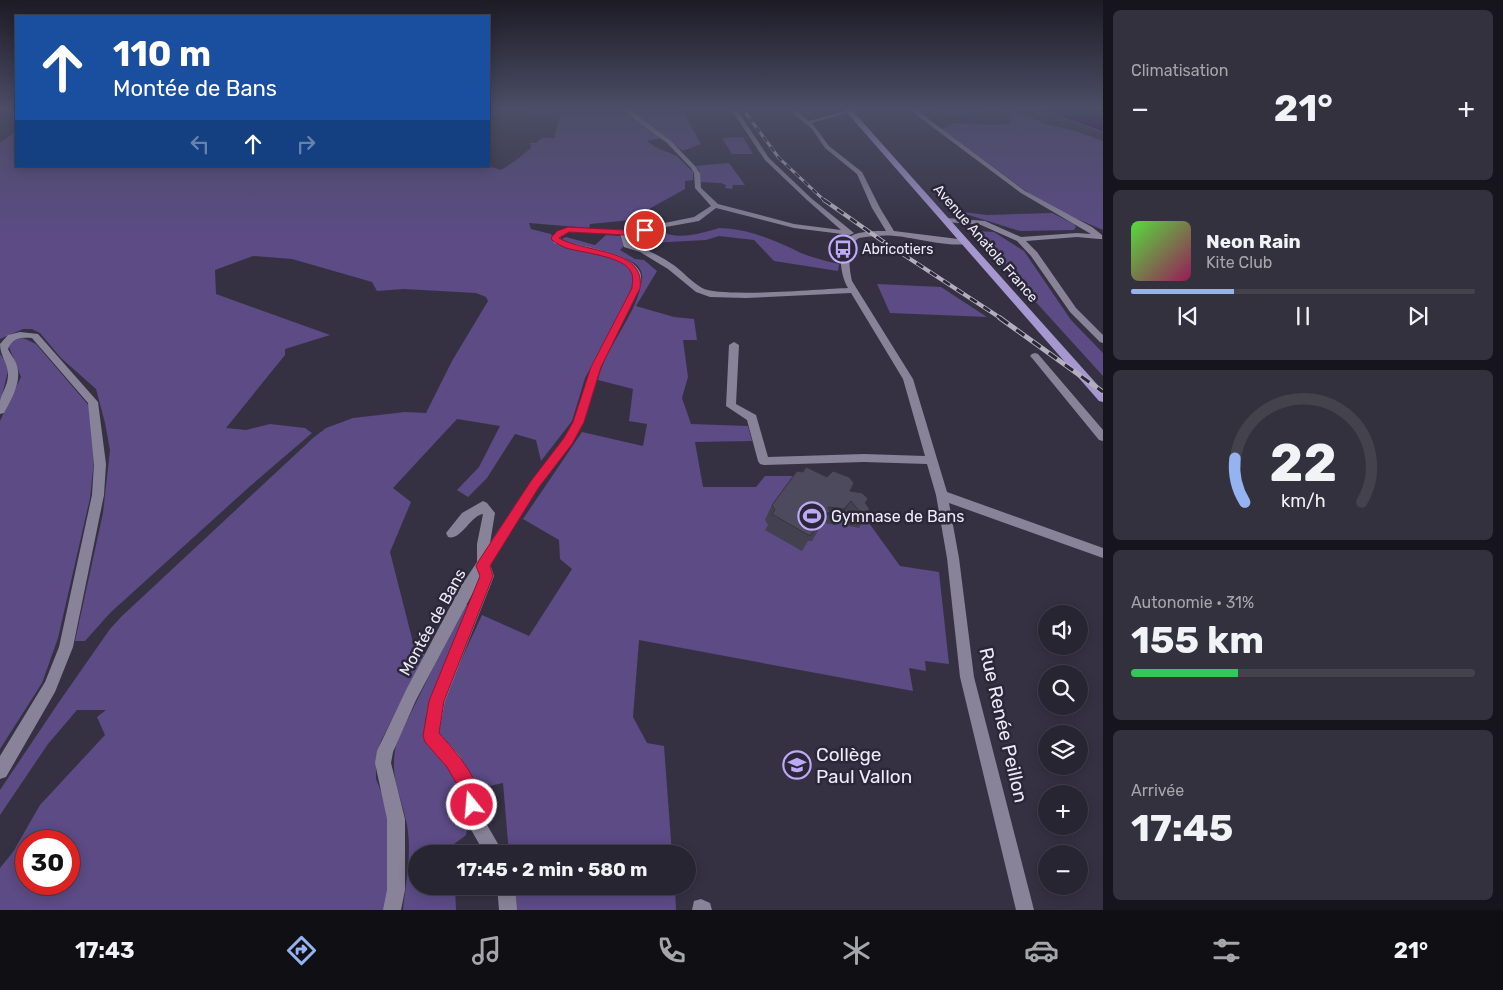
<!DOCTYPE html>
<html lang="fr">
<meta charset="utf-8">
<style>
body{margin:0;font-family:Rubik,sans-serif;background:#34313e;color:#f1f3f6;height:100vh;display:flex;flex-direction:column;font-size:19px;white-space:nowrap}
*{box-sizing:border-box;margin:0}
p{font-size:16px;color:#a5a5ac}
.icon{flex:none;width:28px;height:28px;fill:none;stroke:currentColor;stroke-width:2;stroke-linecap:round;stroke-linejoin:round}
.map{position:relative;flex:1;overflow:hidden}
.side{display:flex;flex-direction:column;gap:10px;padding:10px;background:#16141c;width:400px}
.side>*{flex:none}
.banner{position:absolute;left:15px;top:15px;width:475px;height:152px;border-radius:0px;box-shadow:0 2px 12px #0003,0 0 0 1px #44424d;background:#1a4fa0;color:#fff;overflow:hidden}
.buttons{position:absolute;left:1038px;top:605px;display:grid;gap:10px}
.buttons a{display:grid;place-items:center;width:50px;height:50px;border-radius:50%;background:#282532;box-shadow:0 2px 12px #0003,0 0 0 1px #44424d;font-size:25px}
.speed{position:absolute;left:15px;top:830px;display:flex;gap:10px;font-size:25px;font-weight:700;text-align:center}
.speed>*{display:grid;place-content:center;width:65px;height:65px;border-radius:50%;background:#282532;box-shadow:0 2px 12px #0003,0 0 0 1px #44424d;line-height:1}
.speed .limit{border:8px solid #d22;background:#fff;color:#111}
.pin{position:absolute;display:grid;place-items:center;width:42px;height:42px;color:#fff;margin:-21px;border:2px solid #fff;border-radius:50%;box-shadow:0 1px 5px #0007}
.me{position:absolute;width:55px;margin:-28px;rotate:343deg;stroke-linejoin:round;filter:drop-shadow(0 0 4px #0008)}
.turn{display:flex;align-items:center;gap:18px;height:105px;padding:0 15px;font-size:22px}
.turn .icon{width:65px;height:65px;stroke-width:2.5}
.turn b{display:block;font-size:35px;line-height:42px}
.lanes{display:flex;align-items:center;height:48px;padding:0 15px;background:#0003;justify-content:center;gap:25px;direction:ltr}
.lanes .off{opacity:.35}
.big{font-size:38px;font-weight:700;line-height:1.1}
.side .tile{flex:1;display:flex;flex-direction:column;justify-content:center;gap:8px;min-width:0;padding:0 18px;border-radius:8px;background:#34313e}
.side .dial{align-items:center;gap:0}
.dial svg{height:130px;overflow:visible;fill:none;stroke:#44424d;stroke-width:7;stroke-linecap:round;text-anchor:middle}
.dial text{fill:#f1f3f6;stroke:none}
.song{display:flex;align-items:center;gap:15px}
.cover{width:60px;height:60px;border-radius:8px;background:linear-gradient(135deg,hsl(110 70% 55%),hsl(330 70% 35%))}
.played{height:5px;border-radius:2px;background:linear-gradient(90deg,#95b2f1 30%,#44424d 30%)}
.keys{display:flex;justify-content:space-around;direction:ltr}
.heat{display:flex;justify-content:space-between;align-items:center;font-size:28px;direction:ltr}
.charge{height:8px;border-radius:4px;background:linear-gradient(90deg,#34c759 31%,#44424d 0)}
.trip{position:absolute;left:408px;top:845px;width:288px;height:50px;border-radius:25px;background:#282532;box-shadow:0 2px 12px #0003,0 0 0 1px #44424d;font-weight:700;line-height:50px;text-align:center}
.tab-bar{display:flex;height:80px;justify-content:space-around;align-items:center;background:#100f14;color:#a5a5ac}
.tab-bar .icon{width:35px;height:35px}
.tab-bar .selected{color:#95b2f1}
.tab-bar b{font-size:22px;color:#f1f3f6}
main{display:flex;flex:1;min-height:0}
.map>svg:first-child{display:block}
.green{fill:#5c4b85;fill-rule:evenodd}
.water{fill:#270152;stroke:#624784}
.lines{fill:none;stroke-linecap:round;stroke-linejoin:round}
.minor{fill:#888398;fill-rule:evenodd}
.major{fill:#a697d0;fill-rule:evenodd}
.rail-far2-casing{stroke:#b2afbd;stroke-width:3}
.rail-far1-casing{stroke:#b2afbd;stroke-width:4}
.rail-casing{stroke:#b2afbd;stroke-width:5}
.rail-far2{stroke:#2b2738;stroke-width:2;stroke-dasharray:6;stroke-linecap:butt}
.rail-far1{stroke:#2b2738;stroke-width:2.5;stroke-dasharray:8;stroke-linecap:butt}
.rail{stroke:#2b2738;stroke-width:3;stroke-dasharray:10;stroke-linecap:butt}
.wall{fill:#434050}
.shaded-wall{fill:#373441}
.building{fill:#4e4a5d;stroke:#373441}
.route{fill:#e11d48;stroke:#92132f}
.labels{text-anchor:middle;stroke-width:5;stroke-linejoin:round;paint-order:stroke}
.far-street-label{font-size:14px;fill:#edebf7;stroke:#2b2738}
.far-poi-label{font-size:14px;fill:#edebf7;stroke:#2b2738;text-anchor:start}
.poi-label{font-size:16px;fill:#edebf7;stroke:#2b2738;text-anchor:start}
.street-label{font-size:16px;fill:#edebf7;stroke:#2b2738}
.near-street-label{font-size:19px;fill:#edebf7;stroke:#2b2738}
.near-poi-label{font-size:19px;fill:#edebf7;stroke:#2b2738;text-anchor:start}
</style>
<main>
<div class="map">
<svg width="1103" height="910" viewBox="0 0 1103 910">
<rect width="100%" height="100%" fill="#353143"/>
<!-- green -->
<g class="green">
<path d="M 524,108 L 602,108 L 604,111 L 613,111 L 615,108 L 628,108 L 630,115 L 662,138 L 647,141 L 655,147 L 677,156 L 693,172 L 693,180 L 685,181 L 685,189 L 649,209 L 654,213 L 631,220 L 590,224 L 589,228 L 529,223 L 531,229 L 551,234 L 553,240 L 567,247 L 610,258 L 624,263 L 633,273 L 634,282 L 619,317 L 585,378 L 572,421 L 541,461 L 536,440 L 515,434 L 487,478 L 468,497 L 457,490 L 479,467 L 500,426 L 457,419 L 393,488 L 411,502 L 390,552 L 416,654 L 425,654 L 381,741 L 376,758 L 376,779 L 388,809 L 388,891 L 384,910 L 0,910 L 0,868 L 13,852 L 40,805 L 105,735 L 97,717 L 106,710 L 77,710 L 48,744 L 0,815 L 0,790 L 59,702 L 110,629 L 122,616 L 313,438 L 326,428 L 353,418 L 405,412 L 426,413 L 452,361 L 488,301 L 486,297 L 476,293 L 404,289 L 377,291 L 372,282 L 292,259 L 253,256 L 215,270 L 216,294 L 330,335 L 285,349 L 285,355 L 226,428 L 246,430 L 270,424 L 305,428 L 312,433 L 248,488 L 110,613 L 85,641 L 75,641 L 103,513 L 110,450 L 105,423 L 96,389 L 61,358 L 40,333 L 32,329 L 23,329 L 0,339 L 0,143 L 16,131 L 16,166 L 488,166 L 501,170 L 515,161 L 531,148 L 530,143 L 536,143 L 542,138 L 554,138 L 560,114 L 530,114 L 523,109 ZM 26,841 L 69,841 L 69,884 L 26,884 Z"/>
<polygon points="633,108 681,108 701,144 683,151 635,115"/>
<polygon points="929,108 987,108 991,110 949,117"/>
<polygon points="1011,108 1045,124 1075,131 1103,141 1103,230 1068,215 1034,197 942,129 955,123 992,125 1011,124 1007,117 1013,116 997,109"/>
<polygon points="743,137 753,154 732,154 722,138"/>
<polygon points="729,163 745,185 733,185 732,189 725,188 726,185 721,183 700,182 700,171 695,166"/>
<polygon points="956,211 987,215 1052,213 1074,224 1076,227 1074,230 1020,231"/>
<path d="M 719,228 C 746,228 777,241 801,253 C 813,258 826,261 839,264 L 838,271 L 774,261 L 754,240 L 719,236 L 706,240 L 632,244 L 629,241 L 633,234 L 658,230 C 677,241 699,234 719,228 Z"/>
<polygon points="978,231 994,232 1024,251 1071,320 1103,353 1103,376 974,234"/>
<path d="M 606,235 L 620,236 L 624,246 L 620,250 L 635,259 L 644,260 L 657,271 L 636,306 L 674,317 L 694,319 L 697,340 L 683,340 L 688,377 L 682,398 L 691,424 L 748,426 L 752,441 L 695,442 L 703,487 L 756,487 L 765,476 L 835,476 L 900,566 L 939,572 L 949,664 L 925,661 L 926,671 L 909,668 L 913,691 L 639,640 L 633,717 L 647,743 L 664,746 L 672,854 L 509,854 L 503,783 L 476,789 C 466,774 439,744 438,727 C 437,709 473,635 482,615 L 529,636 L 572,569 L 560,559 L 559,540 L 523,519 L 582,432 L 643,446 L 647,424 L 629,421 L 633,389 L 598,380 C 606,345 638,314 642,279 C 643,272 639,266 634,263 C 617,251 572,252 562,239 L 566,237 L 595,245 Z"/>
<polygon points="877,284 941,287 987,317 890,313"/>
<polygon points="23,338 36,344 90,407 93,423 94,461 90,498 58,638 42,683 0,749 0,421 21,377 9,347 11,341"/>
<polygon points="0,354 9,366 0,404"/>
<path d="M 464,605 L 470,605 L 425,720 L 426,742 C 448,764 473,803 466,835 L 454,844 L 454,854 L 416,854 L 416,886 L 455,886 L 456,910 L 403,910 C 406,881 412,854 407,825 C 401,792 388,777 397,741 Z"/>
<polygon points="512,886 675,886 676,910 515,910"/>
</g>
<!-- water -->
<polygon class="water" points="1035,108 1103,108 1103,132"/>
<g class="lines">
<!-- minor -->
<g class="minor">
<path d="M 627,108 L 633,108 L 634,113 L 671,141 L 695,166 L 700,173 L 701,188 L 718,204 L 794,224 L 841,230 L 807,200 L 765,160 L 730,108 L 736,108 L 769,158 L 811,198 L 854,233 L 850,235 L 794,228 L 716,208 L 699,221 L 627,234 L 630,244 C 646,249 661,256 675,266 C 684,273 692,282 702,288 C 720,298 822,289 848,288 C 840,275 836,246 851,236 C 860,231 876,231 886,231 L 872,208 L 857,174 L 825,148 L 812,129 L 787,108 L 794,108 L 809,121 L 856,108 L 866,108 L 812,123 L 829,146 L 862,172 L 880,208 L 894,231 L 966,240 L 970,242 C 958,250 912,237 895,236 C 883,235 871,236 859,238 C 846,246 849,268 852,281 L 913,379 L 947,492 L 1103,548 L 1103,558 L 949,503 L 959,558 L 974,677 L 1034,910 L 1016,910 L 960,677 L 947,558 L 936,495 L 927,464 L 864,462 L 764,465 L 760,464 L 758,461 L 747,420 L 726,406 L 729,345 L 734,342 L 739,345 L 736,404 L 756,415 L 768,457 L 864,454 L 925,456 L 903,379 L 851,293 L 746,298 L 710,297 L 696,292 L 668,269 L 640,252 L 624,247 L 620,234 L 569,232 L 560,237 L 561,240 C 581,247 631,252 640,272 C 642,277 641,283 640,288 L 601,367 L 584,422 L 572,444 L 539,487 L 490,564 L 494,576 L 445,701 L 439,733 L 459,755 L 475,783 L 483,818 L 504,854 L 485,854 L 466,821 L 461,791 L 447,767 L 425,742 L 423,736 L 429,701 L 477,585 L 416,700 L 393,752 L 391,763 L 405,819 L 405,890 L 401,910 L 383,910 L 387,890 L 387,819 L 375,763 L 377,751 L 406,690 L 461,586 L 477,562 L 477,544 L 483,514 C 470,516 461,541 448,537 L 446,533 L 462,513 L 483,501 L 487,503 L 495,513 L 490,543 L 531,481 L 564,438 L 574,422 L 591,367 L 632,288 C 633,283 634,277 632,272 C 624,256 572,249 554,243 L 552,236 L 568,228 L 630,230 L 694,217 L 711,206 L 695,188 L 694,173 L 691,168 L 667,143 L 629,115 Z"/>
<polygon points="907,108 914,108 1025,191 1092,227 1102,235 1102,239 1099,239 1077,237 1026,241 1037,252 1076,308 1103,335 1103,343 1100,342 1070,312 1031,256 1017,241 981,225 947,222 943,220 947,218 985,221 1021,237 1077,233 1091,234 1021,193"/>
<polygon points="16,110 16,119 13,117 13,112"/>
<path d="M 20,332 L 38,334 L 98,402 L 106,464 L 104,495 L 73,647 L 55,692 L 6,777 L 0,779 L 0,756 L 45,682 L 59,647 L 92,495 L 94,464 L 88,403 L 32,338 C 21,337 12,338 8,349 C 10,354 14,358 16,363 C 23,380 12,398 4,413 L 0,414 C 0,410 0,405 0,401 C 2,392 8,385 8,375 C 8,363 0,356 0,344 L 8,335 Z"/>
<polygon points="1035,353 1038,354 1103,430 1103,441 1099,440 1032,358 1030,356 1032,354"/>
<polygon points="497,886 515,886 517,910 499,910"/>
<polygon points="701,899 710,903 712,910 692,910 694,901"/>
</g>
<!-- major -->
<polygon class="major" points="843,108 850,108 1103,391 1103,402 1099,401"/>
<!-- rail-far2 casing -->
<g class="rail-far2-casing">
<polyline id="rail-far2" points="742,108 779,158 825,201"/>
</g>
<!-- rail-far1 casing -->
<g class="rail-far1-casing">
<polyline id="rail-far1" points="824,200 881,240 1002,319"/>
</g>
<!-- rail casing -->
<g class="rail-casing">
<polyline id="rail" points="1000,318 1103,392"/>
</g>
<!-- rail-far2 -->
<use href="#rail-far2" class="rail-far2"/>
<!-- rail-far1 -->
<use href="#rail-far1" class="rail-far1"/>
<!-- rail -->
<use href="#rail" class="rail"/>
</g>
<!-- wall -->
<polygon class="wall" points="850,491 865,503 869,513 859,528 849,526 841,516 835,525 824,523 821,527 820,527 812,541 808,541 802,551 765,530 768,525 765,520 772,505"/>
<!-- shaded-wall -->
<g class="shaded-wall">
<polygon points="851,501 835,525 844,509"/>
<polygon points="830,512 821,527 820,527 821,526 817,526 826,513"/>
</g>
<!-- building -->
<polygon class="building" points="806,467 827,477 833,471 849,477 854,483 850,491 862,493 868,499 865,503 869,508 869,513 859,511 851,501 844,509 828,507 830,512 826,513 820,522 821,526 817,526 810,536 772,514 775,510 772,505 797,471 803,472"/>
<!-- sky -->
<linearGradient id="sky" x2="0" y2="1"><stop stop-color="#1d1b25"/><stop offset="0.46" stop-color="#4b4e66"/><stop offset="1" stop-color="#4b4e66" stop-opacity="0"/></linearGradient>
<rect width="1103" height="236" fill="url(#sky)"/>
<!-- route -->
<path class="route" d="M 568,227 L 624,230 L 647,228 L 647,231 L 624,235 L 569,232 L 559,238 C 584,253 646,248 640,288 L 601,367 L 584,422 L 572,444 L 539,487 L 490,566 L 493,576 L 444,701 L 439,733 C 454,750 488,786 478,811 L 472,813 L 466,811 L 461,791 L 447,767 L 425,742 L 423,736 L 429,701 L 480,576 L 476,566 L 478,562 L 531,481 L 564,438 L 573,422 L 591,367 L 632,288 C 632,283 634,277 631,272 C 624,256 582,253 566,248 C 561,246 556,243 552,240 L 551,238 L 557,231 Z"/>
<!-- icons -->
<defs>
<g id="bus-ring" transform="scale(1.4375)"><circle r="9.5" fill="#2b2738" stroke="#bda9f5" stroke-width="1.5"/><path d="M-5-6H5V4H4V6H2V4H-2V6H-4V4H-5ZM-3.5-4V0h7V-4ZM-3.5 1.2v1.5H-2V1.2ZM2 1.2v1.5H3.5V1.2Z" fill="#bda9f5"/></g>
<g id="stadium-ring" transform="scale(1.4375)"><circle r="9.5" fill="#2b2738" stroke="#bda9f5" stroke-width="1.5"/><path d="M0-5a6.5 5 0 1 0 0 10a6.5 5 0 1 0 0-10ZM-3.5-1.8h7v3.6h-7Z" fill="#bda9f5"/></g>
<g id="school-ring" transform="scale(1.4375)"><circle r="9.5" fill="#2b2738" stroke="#bda9f5" stroke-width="1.5"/><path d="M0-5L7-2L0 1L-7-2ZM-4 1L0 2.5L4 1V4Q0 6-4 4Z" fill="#bda9f5"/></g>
</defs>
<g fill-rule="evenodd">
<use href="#bus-ring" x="843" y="249"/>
<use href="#stadium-ring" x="812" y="516"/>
<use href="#school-ring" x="797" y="765"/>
</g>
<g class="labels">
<!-- far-street labels -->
<g class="far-street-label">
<text transform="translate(986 243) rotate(49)" y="5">Avenue Anatole France</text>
</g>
<!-- far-poi labels -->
<g class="far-poi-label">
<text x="862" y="254">Abricotiers</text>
</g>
<!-- poi labels -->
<g class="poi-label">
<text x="831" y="522">Gymnase de Bans</text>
</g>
<!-- street labels -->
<g class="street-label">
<text transform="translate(432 622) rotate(-61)" y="6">Montée de Bans</text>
</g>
<!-- near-street labels -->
<g class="near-street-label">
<text transform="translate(1004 725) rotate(77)" y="7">Rue Renée Peillon</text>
</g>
<!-- near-poi labels -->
<g class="near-poi-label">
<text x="816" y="761">Collège<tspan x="816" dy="22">Paul Vallon</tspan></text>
</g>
</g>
</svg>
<div class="buttons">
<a><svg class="icon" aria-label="sound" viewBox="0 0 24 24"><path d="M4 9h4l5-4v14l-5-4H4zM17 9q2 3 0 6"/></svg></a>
<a><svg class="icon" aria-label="search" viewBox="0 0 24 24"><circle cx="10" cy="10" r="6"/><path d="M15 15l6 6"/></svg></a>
<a><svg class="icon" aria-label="layers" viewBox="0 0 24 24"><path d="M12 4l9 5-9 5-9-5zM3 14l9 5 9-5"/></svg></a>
<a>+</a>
<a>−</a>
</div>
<div class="speed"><div class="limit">30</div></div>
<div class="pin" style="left:645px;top:230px;background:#d93025"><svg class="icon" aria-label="arrive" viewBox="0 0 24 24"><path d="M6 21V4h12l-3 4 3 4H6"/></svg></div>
<svg class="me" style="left:472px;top:805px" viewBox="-20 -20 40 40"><circle r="17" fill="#e11d48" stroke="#fff" stroke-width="3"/><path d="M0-11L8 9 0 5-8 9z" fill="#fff"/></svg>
<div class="trip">17:45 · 2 min · 580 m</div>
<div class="banner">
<div class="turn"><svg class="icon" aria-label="ahead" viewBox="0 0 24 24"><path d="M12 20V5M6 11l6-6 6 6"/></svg><div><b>110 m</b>Montée de Bans</div></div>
<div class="lanes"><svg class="icon off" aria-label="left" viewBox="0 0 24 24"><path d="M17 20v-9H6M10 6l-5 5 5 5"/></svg><svg class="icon" aria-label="ahead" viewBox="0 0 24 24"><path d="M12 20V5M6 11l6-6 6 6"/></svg><svg class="icon off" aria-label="right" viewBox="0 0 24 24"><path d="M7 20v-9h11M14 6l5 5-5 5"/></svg></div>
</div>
</div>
<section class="side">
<div class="tile"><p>Climatisation</p>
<div class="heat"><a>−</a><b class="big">21°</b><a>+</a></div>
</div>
<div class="tile">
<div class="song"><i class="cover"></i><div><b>Neon Rain</b><p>Kite Club</p></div></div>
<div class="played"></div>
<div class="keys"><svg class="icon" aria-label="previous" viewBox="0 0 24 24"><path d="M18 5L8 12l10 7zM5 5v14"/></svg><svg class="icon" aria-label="pause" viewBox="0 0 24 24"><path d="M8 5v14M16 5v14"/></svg><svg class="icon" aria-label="next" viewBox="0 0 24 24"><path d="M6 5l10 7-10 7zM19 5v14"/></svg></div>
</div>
<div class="tile dial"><svg viewBox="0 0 100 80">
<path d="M14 69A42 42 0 1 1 86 69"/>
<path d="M14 69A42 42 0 0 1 8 42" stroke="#95b2f1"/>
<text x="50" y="56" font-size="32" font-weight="700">22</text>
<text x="50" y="72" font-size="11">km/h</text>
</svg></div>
<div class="tile"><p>Autonomie · 31%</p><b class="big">155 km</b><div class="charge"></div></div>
<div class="tile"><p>Arrivée</p><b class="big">17:45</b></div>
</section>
</main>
<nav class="tab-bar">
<b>17:43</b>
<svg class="icon selected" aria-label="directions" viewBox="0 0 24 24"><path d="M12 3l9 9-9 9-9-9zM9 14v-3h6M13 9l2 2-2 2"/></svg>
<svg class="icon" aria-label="music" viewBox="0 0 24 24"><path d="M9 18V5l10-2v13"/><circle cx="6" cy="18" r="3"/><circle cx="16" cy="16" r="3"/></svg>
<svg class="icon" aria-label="phone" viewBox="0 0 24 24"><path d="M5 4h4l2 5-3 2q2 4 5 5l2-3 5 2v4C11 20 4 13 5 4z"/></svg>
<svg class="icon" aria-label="climate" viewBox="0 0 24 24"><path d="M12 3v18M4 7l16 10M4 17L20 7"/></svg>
<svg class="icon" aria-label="car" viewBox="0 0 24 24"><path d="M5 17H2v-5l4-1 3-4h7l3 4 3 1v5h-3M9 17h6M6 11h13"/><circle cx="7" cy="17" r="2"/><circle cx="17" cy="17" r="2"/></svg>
<svg class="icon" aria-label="filters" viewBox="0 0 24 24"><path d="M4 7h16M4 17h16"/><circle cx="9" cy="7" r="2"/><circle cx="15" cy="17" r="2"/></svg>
<b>21°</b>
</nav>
